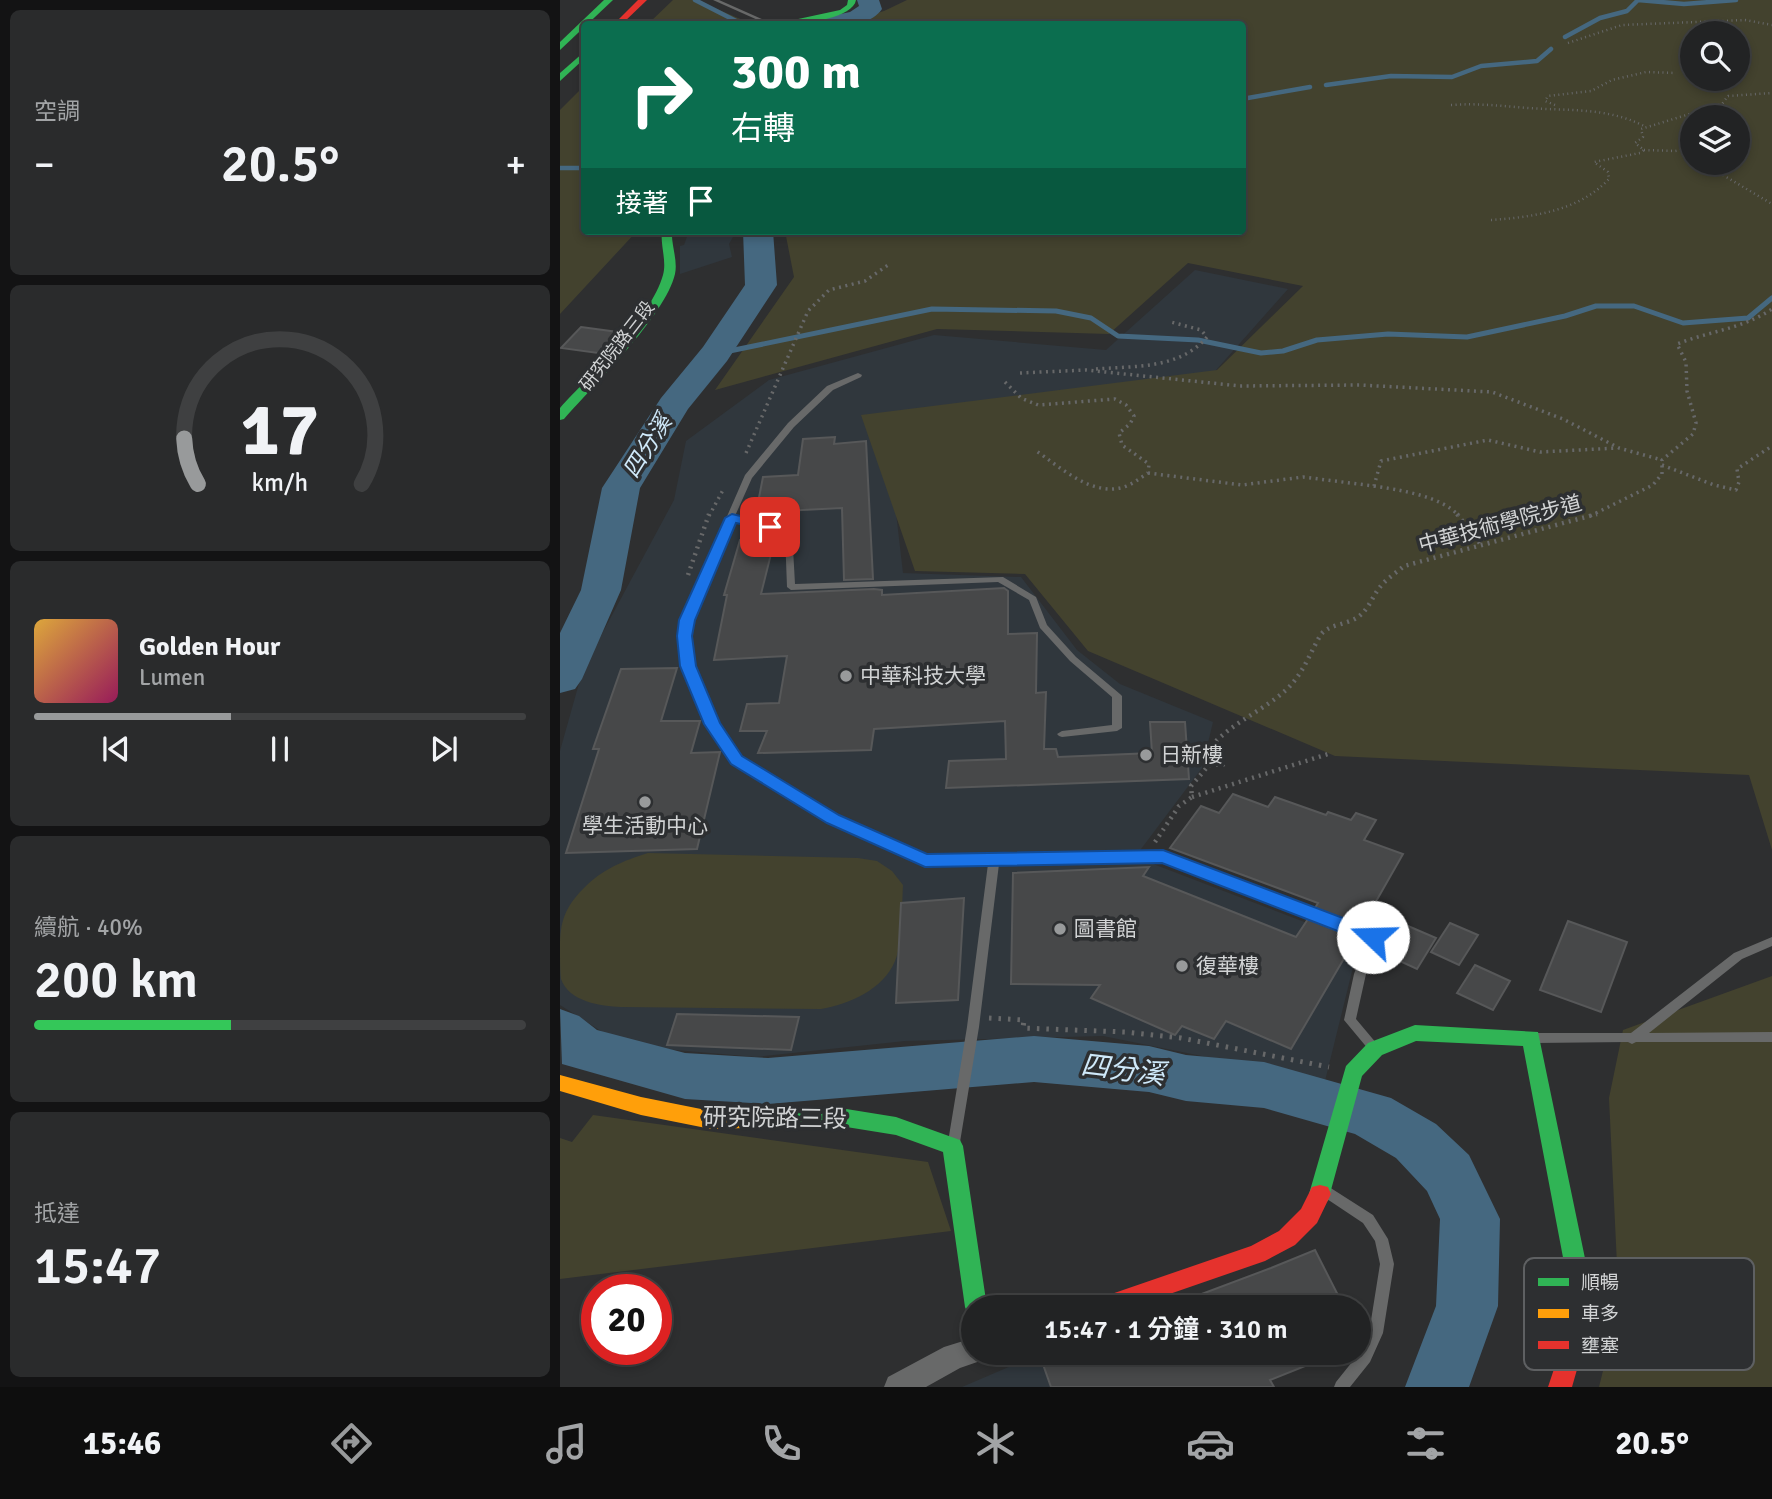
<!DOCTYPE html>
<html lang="zh-TW">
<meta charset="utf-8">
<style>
body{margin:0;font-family:Signika,"Noto Sans TC",sans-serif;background:#2a2b2c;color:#f1f3f6;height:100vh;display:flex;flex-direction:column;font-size:26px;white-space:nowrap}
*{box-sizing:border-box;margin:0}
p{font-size:23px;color:#a2a4a6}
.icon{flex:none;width:38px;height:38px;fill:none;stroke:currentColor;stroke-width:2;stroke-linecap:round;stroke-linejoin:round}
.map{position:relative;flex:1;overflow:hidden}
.drawer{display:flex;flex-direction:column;gap:10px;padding:10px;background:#131314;width:560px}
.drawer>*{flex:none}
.top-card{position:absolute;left:21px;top:21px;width:665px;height:214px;border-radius:7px;box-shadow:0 4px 10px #0003,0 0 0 2px #3f4041;background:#0b6e4f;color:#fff;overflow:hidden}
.tools{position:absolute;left:1120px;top:21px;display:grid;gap:14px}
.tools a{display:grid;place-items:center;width:70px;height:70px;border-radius:50%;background:#222324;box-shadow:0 4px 10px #0003,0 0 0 2px #3f4041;font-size:35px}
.speed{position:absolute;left:21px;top:1274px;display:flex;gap:14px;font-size:35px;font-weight:700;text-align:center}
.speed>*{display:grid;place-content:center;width:91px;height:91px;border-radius:50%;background:#222324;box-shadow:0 4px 10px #0003,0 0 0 2px #3f4041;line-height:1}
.speed .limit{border:10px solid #d22;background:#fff;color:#111}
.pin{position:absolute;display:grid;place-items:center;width:60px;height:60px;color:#fff;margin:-30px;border-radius:14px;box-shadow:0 4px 10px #0006}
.me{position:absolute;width:77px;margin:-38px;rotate:291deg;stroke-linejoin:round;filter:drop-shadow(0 0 5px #0008)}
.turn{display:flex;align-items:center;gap:24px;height:147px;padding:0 35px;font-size:32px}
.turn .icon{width:91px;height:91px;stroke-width:2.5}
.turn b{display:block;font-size:49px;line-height:60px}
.then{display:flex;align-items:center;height:66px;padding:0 35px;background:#0003;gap:14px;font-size:26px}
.big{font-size:52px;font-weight:600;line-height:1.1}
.drawer .widget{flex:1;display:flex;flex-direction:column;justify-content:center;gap:10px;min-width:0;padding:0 24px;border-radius:10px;background:#2a2b2c}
.drawer .dial{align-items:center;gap:0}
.dial svg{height:182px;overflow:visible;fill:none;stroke:#3f4041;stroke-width:7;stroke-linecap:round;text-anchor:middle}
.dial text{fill:#f1f3f6;stroke:none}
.song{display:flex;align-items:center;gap:21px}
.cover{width:84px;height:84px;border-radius:10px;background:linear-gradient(135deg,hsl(40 70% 55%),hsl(330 70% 35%))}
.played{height:7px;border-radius:4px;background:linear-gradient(90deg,#989a9b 40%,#3f4041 40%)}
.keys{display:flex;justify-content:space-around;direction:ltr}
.heat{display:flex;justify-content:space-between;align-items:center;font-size:38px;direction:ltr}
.charge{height:10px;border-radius:5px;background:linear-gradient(90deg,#34c759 40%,#3f4041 0)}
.trip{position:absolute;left:401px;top:1295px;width:410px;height:70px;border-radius:35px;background:#222324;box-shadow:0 4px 10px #0003,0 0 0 2px #3f4041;font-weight:600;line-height:70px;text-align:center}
.menu{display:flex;height:112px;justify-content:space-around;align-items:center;background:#0e0e0e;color:#a2a4a6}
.menu .icon{width:49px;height:49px}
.menu .current{color:#989a9b}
.menu b{font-size:32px;color:#f1f3f6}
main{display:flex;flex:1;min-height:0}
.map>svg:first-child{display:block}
.built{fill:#30373d}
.green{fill:#43422e;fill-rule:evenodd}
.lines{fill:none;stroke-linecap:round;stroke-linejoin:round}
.stream-far1{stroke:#456880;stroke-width:4.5}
.stream{stroke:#456880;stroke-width:5}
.river{fill:#456880;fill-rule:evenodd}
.building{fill:#474849;stroke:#575859;stroke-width:2}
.path-far3{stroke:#676869;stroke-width:2.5;stroke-dasharray:1 3.5;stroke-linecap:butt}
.path-far2{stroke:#676869;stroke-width:3.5;stroke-dasharray:2 4.5;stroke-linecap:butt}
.path-far1{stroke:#676869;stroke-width:4.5;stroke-dasharray:2 5;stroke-linecap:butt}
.path{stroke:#676869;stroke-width:5;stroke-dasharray:2.5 7;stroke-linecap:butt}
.lane{fill:#686969;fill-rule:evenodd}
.street{fill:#686969;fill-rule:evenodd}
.fast{fill:#30b455;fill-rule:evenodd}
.slow{fill:#ff9f0a;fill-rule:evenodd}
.jam{fill:#e5322d;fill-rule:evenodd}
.route{fill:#1a73e8;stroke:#114b97;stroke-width:2}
.poi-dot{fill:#989a9b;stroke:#2d2f31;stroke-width:2.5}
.labels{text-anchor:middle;stroke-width:7;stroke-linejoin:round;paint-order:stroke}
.far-street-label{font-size:18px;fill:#d1d3d4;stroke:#2d2f31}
.street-label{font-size:21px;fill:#d1d3d4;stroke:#2d2f31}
.poi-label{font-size:21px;fill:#d1d3d4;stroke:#2d2f31;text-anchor:start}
.water-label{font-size:23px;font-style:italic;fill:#cfe9fa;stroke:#2d2f31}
.near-street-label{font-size:24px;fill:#d1d3d4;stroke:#2d2f31}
.near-water-label{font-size:28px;font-style:italic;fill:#cfe9fa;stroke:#2d2f31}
.key{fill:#2d2f31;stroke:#5e6062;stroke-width:2}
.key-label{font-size:19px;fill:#d1d3d4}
</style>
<main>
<section class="drawer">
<div class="widget"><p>空調</p>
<div class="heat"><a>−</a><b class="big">20.5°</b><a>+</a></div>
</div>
<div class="widget dial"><svg viewBox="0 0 100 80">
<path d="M14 69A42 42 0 1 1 86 69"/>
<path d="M14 69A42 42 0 0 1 8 49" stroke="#989a9b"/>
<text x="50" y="56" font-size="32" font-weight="700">17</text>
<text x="50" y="72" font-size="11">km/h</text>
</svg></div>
<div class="widget">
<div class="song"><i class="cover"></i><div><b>Golden Hour</b><p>Lumen</p></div></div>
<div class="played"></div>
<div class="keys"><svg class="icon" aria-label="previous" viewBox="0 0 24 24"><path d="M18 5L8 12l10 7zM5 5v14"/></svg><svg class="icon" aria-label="pause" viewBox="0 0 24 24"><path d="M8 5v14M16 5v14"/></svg><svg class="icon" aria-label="next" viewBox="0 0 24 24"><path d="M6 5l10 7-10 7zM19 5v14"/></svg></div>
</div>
<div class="widget"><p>續航 · 40%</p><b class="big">200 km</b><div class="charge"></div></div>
<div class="widget"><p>抵達</p><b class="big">15:47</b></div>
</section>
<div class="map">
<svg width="1212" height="1387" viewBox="0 0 1212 1387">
<rect width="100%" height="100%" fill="#2e2f30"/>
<!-- built -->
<g class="built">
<polygon points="120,231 171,231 173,237 169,244 172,257 120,274 120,246 124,245 128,234"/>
<polygon points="635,270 728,289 649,378 326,426 343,573 461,577 517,650 560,684 653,722 642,768 575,857 799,943 765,1081 543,1036 345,1041 196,1057 104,1049 44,1033 0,1005 0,751 23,669 114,500 126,441 209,380 374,335 546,350"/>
<polygon points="479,1354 491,1387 402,1387"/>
</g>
<!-- green -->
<g class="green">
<polygon points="113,0 136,0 192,24 88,24"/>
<path d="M 347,0 L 1212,0 L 1212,850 L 1189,775 L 775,756 L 528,651 L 465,574 L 355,571 L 301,415 L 657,370 L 743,286 L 628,263 L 549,334 L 377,329 L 155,390 L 234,277 L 225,231 L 682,231 L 682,24 L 281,24 L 324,11 ZM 1178,33 L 1178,79 L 1132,79 L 1132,33 ZM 1132,117 L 1178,117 L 1178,163 L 1132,163 Z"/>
<polygon points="24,86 24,231 77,231 0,314 0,110"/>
<path d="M 88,853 L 298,858 L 317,861 L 332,871 L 343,885 C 342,903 342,947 335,961 C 323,990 289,1004 261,1009 L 61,1007 C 41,1006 9,1002 1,979 C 0,970 0,956 0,947 C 0,922 5,907 23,889 C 42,869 63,861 88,853 Z"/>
<polygon points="1212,976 1212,1387 1039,1387 1059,1306 1049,1098 1063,1030"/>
<polygon points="33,1115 368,1162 391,1231 0,1279 0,1138 12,1142"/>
</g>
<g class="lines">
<!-- stream-far1 -->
<g class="stream-far1">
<polyline points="135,0 182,24"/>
<polyline points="1005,37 1040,18 1067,11 1078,0 1124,4 1176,0"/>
<polyline points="766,85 831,76 892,77 921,66 977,61 991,49"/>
<polyline points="682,99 750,87"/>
<polyline points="0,168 24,168"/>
</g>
<!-- stream -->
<polyline class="stream" points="155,354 372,309 496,311 531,318 558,336 638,340 701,353 723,351 757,340 828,334 907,337 1005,316 1036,306 1074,306 1123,323 1188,318 1212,298"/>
<!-- river -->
<g class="river">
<path d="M 297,0 L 319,0 L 322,9 C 308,29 275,26 253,24 L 257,19 L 290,12 L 299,6 Z"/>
<polygon points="183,231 213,231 217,285 167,361 128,409 80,488 61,590 22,679 15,689 0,693 0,633 21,590 42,488 101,398 143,347 185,285"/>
<polygon points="0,1009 19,1016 37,1030 125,1053 208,1058 474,1036 589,1046 626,1055 704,1062 831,1098 876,1124 909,1155 940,1219 938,1306 909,1387 845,1387 876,1306 880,1219 867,1191 836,1158 795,1134 704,1108 626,1101 589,1092 474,1082 208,1104 125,1099 2,1064"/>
</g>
</g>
<!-- building -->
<g class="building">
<polygon points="21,327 58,332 38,353 1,348"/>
<polygon points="275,437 274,444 306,441 313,579 284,580 282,508 222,511 219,524 195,518 203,477 238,475 243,439"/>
<polygon points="194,529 216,534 201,594 314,589 322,590 322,595 444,588 448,591 448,634 477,633 476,693 486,692 484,749 496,749 498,757 592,753 590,722 625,722 629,779 386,788 389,761 446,759 445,721 314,729 311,750 198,753 207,731 180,731 187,704 219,703 227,656 154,660 167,595 164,595 180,540 192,540"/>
<polygon points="117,668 101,721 140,721 131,753 160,752 137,849 6,853 39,749 33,749 61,669"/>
<polygon points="673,794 708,807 715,797 766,815 768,812 791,820 796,813 816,820 804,840 843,854 802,926 755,908 758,903 610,848 641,806 659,813"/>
<polygon points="589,867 583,876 736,937 748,919 796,938 731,1049 666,1021 654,1039 622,1026 615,1035 531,998 540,985 451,984 453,873"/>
<polygon points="404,898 398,1000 336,1003 341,903"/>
<polygon points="1008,921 1067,942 1041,1012 980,990"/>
<polygon points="890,923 918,935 899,965 871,952"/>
<polygon points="848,926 876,938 857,969 829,956"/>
<polygon points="915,965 950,981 933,1010 897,993"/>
<polygon points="117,1014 239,1017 231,1050 107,1045"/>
<polygon points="755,1250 784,1307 607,1307 711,1268"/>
<polygon points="479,1353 775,1353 775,1354 710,1380 714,1387 491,1387"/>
</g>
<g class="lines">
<!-- path-far3 -->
<g class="path-far3">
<polyline points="1008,43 1062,25 1185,20 1212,25"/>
<path d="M 891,105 C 918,103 942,106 968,108 C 1009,111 1048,107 1086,127"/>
<polyline points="995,105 985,101 988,96 1031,91 1052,80 1086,72 1116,73"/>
<polyline points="1084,150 1115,151 1132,148"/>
<polyline points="1148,163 1146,165 1212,204"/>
<path d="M 931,220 C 973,217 1019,211 1049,179 L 1048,172 L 1034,162 L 1080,153 L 1084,150 L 1075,143 L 1083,137 L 1081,129 L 1162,104 L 1168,96 L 1212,93"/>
</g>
<!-- path-far2 -->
<g class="path-far2">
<path d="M 536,369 C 575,366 620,369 647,337 L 641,330 L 611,322"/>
<polyline points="460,373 526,370 680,386 800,385 932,392 1003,419 1059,448 1102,460"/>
<path d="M 445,382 L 461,398 L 478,405 L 555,399 L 566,405 L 574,416 L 570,424 L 559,433 L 562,445 L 589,464 L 588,473 C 580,478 573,484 564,487 C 532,497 500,467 475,450"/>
<polyline points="186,453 248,311 269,290 305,281 328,265"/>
<polyline points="1102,465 1154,485 1176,490 1179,482 1177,469 1212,446"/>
<polyline points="588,473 682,485 743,477 814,486 821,461 928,440 980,452 1057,448"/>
<path d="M 814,486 C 839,490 882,496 899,516"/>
<polyline points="149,516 163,490"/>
<path d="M 1030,516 L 1093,485 L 1102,474 L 1102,460 L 1133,434 L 1136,423 L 1127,391 L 1126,362 L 1117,344 C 1150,331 1182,329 1212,309"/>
</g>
<!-- path-far1 -->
<g class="path-far1">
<polyline points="897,514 922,546"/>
<polyline points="128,575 149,514"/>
<polyline points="649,765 666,764"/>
<polyline points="632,797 768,754"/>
<path d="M 595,842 L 619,806 L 632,797 L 631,786 L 649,765 L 646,752 C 668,724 700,713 726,690 C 743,674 749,655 760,636 C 767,624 787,625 798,617 C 809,609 812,597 820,587 C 826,579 836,573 844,566 L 1037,514"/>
</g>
<!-- path -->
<polyline class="path" points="429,1018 464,1020 463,1028 565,1032 621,1038 769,1067"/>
<!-- lane -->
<g class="lane">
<polygon points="153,0 159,0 213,24 207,24"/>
<polygon points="298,373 302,375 301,377 273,390 234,427 192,478 175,516 232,530 235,584 443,577 476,597 487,625 516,657 560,694 562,696 562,728 557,731 502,737 499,736 497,734 502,731 552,725 552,697 510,661 480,628 469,600 438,582 231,590 227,587 225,534 174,521 132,620 129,636 133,666 157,724 180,758 277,816 366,857 603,853 817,934 819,937 806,974 796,1019 817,1044 819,1047 817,1050 813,1052 809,1050 784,1020 794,974 807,939 602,861 439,864 419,1027 400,1142 398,1146 394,1147 390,1146 388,1142 407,1027 428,864 361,864 269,822 172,762 147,724 123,666 119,636 122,620 185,475 228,423 267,386"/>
<polygon points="1212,937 1212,946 1182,959 1089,1033 1212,1032 1212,1042 1076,1042 1072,1044 1068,1042 975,1043 971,1041 969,1038 971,1035 975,1033 1071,1033 1174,953"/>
<polygon points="766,1185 813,1215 828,1239 834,1264 823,1333 810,1362 790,1387 774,1387 776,1382 800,1352 809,1333 820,1264 815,1241 803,1223 761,1195 760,1191 761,1187"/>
</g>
<!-- street -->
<polygon class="street" points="413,1338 413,1353 426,1353 423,1360 400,1368 366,1387 324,1387 328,1377 384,1347"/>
<!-- fast -->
<g class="fast">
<polygon points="44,0 53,0 0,50 0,42"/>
<path d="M 288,0 L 296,0 C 293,20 232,26 215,24 L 280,10 L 287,5 Z"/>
<polygon points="24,52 24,59 0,81 0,73"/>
<path d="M 102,231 L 112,231 C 111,245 118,260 115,274 C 105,316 34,385 4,419 L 0,420 L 0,408 C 30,375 91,318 103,275 C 107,261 100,245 102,231 Z"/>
<polygon points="855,1025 978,1032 1027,1268 1024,1275 1016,1278 1008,1275 1005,1268 963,1046 856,1041 822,1055 802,1076 768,1201 760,1203 752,1201 749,1194 786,1066 808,1043"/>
<polygon points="274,1107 336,1117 400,1140 403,1146 427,1307 413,1307 413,1316 408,1314 405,1307 383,1152 336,1135 274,1125 218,1127 211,1124 208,1118 211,1112 218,1109"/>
</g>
<!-- slow -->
<polygon class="slow" points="0,1075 81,1097 151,1111 218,1109 225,1112 228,1118 225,1124 218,1127 151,1129 81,1115 0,1091"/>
<!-- jam -->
<g class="jam">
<polygon points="78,0 87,0 62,24 54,24"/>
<polygon points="760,1185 768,1187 771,1194 757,1223 735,1245 705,1261 572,1307 531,1307 534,1300 691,1246 719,1231 741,1209 752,1187"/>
<polygon points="1016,1258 1024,1261 1027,1268 1024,1345 1012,1387 988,1387 1002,1345 1005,1268 1008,1261"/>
</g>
</g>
<!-- route -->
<polygon class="route" points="172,514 215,524 217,527 210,531 176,523 135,620 132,636 136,666 160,723 182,756 279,815 367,854 603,850 820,932 822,937 820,942 806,942 602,863 365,867 267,823 171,764 144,724 120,666 117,636 119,620 165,518"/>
<!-- markers -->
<g class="poi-dot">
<circle cx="286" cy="676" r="7"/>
<circle cx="586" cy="755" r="7"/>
<circle cx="85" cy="802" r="7"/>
<circle cx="500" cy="929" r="7"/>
<circle cx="622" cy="966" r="7"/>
</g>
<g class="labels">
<!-- far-street labels -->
<g class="far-street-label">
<text transform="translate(57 346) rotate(-52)" y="6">研究院路三段</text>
</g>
<!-- street labels -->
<g class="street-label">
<text transform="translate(940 524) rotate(-15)" y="7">中華技術學院步道</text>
</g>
<!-- poi labels -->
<g class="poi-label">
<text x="300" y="683">中華科技大學</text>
<text x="600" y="762">日新樓</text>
<text x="85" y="833" text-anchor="middle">學生活動中心</text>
<text x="514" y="936">圖書館</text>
<text x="636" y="973">復華樓</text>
</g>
<!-- water labels -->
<g class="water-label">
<text transform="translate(87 446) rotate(-58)" y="8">四分溪</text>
</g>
<!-- near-street labels -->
<g class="near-street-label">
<text transform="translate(215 1118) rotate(1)" y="8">研究院路三段</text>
</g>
<!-- near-water labels -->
<g class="near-water-label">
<text transform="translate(563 1069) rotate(7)" y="10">四分溪</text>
</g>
</g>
<!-- legend -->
<rect x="964" y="1258" width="230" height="112" rx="10" class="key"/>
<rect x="978" y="1278" width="31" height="8" fill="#30b455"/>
<rect x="978" y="1309" width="31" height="9" fill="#ff9f0a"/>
<rect x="978" y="1341" width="31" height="8" fill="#e5322d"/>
<g class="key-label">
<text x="1021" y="1289">順暢</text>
<text x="1021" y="1320">車多</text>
<text x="1021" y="1352">壅塞</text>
</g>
</svg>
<div class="tools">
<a><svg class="icon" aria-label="search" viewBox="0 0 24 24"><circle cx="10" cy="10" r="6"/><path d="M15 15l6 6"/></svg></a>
<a><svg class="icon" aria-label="layers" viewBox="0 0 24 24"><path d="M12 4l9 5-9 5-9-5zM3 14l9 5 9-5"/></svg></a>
</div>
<div class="speed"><div class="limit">20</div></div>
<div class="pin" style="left:210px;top:527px;background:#d93025"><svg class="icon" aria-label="arrive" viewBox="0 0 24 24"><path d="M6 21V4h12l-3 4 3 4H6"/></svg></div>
<svg class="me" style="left:813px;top:937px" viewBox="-20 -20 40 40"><circle r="19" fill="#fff"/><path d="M0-13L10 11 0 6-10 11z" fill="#1a73e8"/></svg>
<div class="trip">15:47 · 1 分鐘 · 310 m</div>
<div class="top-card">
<div class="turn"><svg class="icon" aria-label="right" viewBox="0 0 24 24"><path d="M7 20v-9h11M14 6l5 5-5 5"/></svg><div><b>300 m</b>右轉</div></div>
<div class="then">接著<svg class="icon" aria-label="arrive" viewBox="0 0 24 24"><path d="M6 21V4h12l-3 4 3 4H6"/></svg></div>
</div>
</div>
</main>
<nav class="menu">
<b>15:46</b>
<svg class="icon current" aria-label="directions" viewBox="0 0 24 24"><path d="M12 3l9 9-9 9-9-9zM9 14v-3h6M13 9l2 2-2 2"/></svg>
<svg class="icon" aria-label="music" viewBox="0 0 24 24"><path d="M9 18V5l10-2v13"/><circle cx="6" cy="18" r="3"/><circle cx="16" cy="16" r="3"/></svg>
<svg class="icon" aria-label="phone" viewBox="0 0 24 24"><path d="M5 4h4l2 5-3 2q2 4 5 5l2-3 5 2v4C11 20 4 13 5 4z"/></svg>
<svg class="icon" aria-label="climate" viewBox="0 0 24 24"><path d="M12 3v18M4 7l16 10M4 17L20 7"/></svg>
<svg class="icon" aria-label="car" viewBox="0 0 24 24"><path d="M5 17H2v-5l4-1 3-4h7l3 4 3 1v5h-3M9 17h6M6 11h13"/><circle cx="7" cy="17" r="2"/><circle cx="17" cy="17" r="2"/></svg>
<svg class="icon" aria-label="filters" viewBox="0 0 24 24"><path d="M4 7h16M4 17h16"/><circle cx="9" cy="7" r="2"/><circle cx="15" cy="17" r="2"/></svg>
<b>20.5°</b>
</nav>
